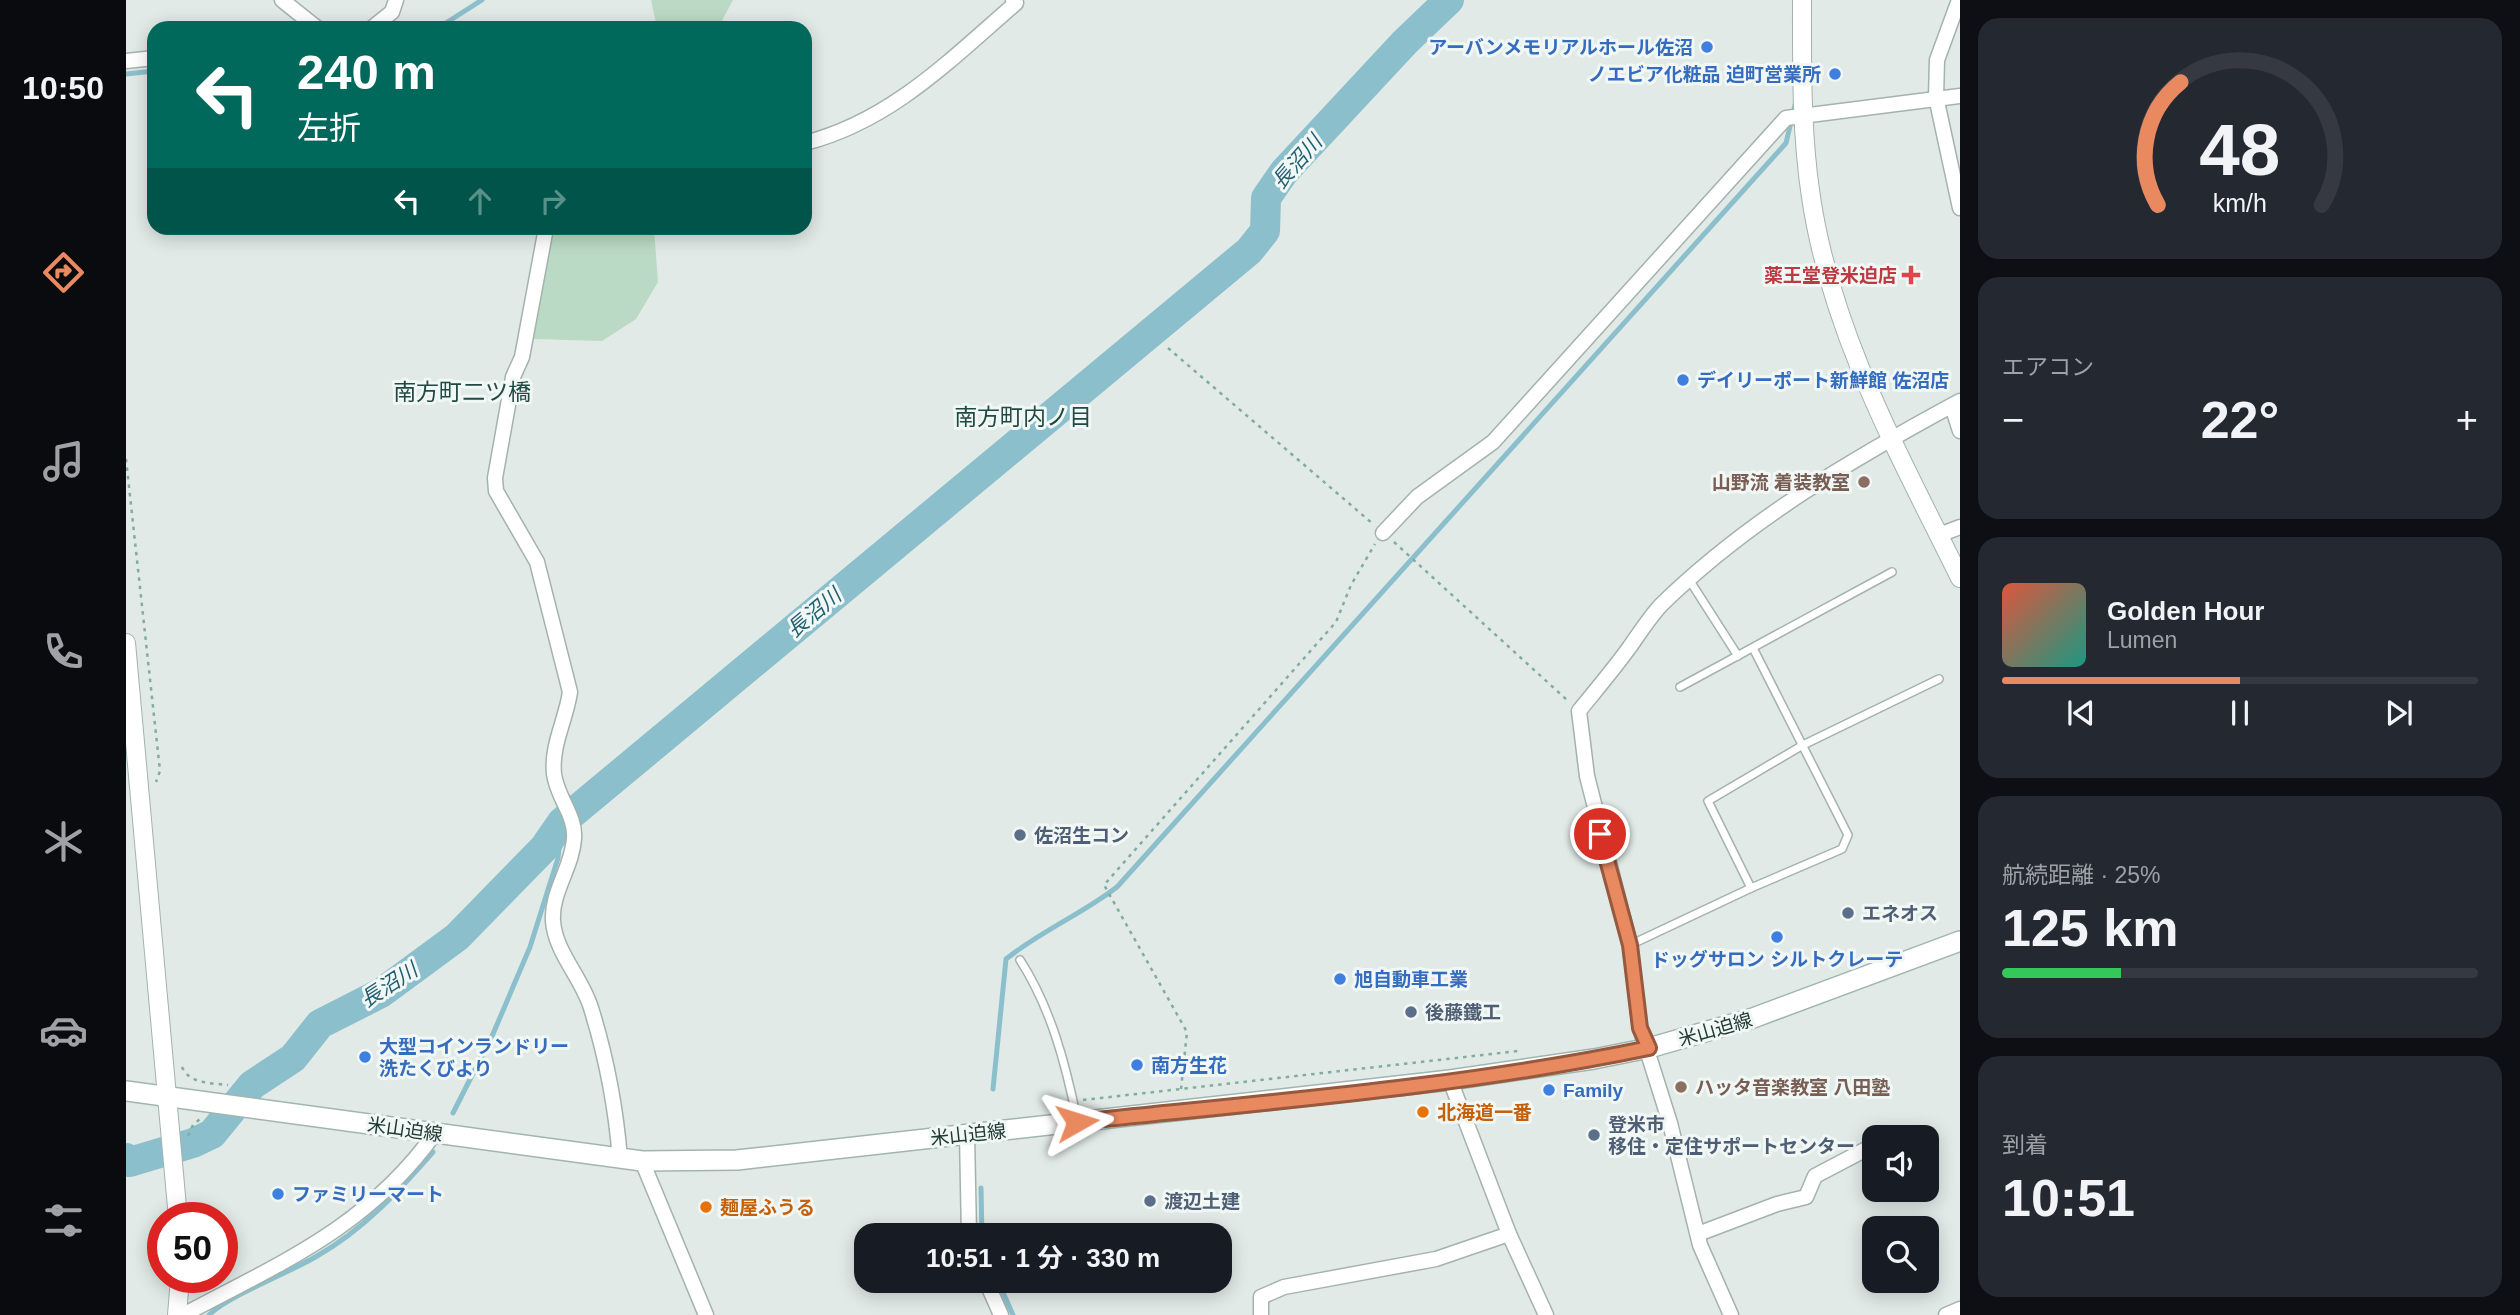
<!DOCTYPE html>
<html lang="ja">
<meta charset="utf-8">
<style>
body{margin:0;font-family:Arial,"Noto Sans JP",sans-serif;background:#242831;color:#f1f3f6;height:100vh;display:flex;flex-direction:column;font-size:26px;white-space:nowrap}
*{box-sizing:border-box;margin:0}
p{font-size:23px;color:#9ea1a6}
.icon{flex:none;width:38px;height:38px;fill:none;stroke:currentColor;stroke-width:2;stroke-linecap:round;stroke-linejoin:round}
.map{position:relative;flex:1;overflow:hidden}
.drawer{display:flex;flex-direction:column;gap:18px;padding:18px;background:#0d0f14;width:560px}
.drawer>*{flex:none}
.guide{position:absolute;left:21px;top:21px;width:665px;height:214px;border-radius:21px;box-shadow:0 4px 18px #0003;background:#00695c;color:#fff;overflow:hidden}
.controls{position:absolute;left:1736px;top:1125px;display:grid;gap:14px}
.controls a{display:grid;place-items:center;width:77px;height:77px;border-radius:14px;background:#171b24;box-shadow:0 4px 18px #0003;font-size:35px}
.speed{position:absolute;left:21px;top:1202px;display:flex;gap:14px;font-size:35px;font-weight:700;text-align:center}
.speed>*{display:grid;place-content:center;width:91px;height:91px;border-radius:50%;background:#171b24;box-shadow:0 4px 18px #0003;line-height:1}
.speed .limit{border:10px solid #d22;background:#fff;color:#111}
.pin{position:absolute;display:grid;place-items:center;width:60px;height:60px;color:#fff;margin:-30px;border:4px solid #fff;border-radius:50%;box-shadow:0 2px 7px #0007}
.me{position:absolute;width:77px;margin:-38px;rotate:84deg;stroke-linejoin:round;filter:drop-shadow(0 0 5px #0008)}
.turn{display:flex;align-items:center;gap:24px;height:147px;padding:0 35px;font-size:32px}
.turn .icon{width:91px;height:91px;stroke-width:2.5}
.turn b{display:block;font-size:49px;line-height:60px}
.lanes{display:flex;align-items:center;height:66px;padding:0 35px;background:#0003;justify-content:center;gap:35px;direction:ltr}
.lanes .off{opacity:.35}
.big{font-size:52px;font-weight:700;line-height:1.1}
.drawer .widget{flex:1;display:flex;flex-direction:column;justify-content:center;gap:10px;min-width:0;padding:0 24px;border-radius:21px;background:#242831}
.drawer .dial{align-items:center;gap:0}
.dial svg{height:182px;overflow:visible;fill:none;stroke:#363941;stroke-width:7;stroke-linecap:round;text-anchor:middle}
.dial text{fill:#f1f3f6;stroke:none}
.song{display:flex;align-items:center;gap:21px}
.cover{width:84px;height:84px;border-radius:10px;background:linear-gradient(135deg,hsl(10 70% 55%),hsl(170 70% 35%))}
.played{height:7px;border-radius:4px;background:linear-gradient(90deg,#e98960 50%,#363941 50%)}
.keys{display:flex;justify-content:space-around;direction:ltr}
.heat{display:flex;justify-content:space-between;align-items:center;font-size:38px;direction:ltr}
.charge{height:10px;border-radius:5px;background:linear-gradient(90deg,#34c759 25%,#363941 0)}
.trip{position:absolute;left:728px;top:1223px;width:378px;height:70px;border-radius:21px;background:#171b24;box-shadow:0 4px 18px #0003;font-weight:700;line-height:70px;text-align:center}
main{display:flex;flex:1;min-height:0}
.tabs{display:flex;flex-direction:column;width:126px;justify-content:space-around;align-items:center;background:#090b0e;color:#9ea1a6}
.tabs .icon{width:49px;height:49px}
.tabs .selected{color:#e98960}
.tabs b{font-size:32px;color:#f1f3f6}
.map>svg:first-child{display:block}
.green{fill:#bbdac5}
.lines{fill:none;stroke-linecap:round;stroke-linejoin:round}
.stream{stroke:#8cbfcc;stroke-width:5}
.river{stroke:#8cbfcc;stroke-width:30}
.service-casing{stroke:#a4b2ae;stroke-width:10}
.minor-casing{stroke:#a4b2ae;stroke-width:17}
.tertiary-casing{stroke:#a4b2ae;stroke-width:20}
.secondary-casing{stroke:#a0b5af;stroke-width:22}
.path{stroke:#83aca1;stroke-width:2.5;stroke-dasharray:3.5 5;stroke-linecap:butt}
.service{stroke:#fff;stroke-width:7}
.minor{stroke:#fff;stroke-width:14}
.tertiary{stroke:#fff;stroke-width:18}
.secondary{stroke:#fff;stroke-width:19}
.route-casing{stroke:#97593e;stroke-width:18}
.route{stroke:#e98960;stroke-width:12}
.shop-dot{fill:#3f7fe0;stroke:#f1f7f4;stroke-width:2.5}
.health-dot{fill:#e0444e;stroke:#f1f7f4;stroke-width:2.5}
.education-dot{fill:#8d6e63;stroke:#f1f7f4;stroke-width:2.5}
.service-dot{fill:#5c6f8a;stroke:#f1f7f4;stroke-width:2.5}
.food-dot{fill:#e8710a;stroke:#f1f7f4;stroke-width:2.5}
.labels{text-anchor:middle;stroke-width:6;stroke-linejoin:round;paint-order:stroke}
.shop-label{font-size:19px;font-weight:bold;fill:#366cbe;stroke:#f1f7f4;text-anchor:start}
.health-label{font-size:19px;font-weight:bold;fill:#be3a42;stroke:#f1f7f4;text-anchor:end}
.education-label{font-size:19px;font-weight:bold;fill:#785e54;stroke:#f1f7f4;text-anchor:end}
.service-label{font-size:19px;font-weight:bold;fill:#4e5e75;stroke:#f1f7f4;text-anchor:start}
.street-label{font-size:19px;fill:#223a35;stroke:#f1f7f4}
.food-label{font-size:19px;font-weight:bold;fill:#c56008;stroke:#f1f7f4;text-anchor:start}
.water-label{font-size:21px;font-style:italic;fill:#215f71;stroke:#f1f7f4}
.quarter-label{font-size:23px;fill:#204a42;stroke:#f1f7f4}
</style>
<main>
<nav class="tabs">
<b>10:50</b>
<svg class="icon selected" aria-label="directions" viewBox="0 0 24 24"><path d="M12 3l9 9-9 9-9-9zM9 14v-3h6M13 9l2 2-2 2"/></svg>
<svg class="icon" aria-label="music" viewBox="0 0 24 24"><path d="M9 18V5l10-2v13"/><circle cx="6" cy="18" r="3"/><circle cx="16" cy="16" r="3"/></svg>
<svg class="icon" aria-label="phone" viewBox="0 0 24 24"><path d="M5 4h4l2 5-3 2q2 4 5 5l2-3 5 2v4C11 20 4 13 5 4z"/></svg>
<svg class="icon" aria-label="climate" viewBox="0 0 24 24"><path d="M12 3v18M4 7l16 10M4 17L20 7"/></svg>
<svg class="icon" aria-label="car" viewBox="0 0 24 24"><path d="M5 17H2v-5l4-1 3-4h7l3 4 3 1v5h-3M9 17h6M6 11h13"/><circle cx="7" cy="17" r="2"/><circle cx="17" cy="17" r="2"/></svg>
<svg class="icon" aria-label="filters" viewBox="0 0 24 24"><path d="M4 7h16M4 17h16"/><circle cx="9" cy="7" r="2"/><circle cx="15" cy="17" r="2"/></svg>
</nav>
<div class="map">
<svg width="1834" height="1315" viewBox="0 0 1834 1315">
<rect width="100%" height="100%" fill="#e1eae7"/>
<!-- green -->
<g class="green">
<polygon points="525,0 607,0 592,28 531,28"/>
<polygon points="407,228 528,228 532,282 510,319 476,341 407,339 421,256"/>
</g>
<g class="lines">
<!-- stream -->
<g class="stream">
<polyline points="312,28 356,0"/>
<polyline points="0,74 28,71"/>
<path d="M 867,1089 L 880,959 C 915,931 956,914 991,887 L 1660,143 L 1670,101"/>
<polyline points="327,1113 367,1034 404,947 432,858 436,822"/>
<polyline points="0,1163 4,1162"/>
<polyline points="855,1188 856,1236"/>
<polyline points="872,1281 887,1315"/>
<path d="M 83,1315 C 102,1296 165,1272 191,1256 C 237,1230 273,1191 307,1152"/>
</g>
<!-- river -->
<polyline class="river" points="0,1158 4,1162 67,1143 86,1134 126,1085 167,1058 194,1024 255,993 331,937 418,848 436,822 1123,251 1139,231 1140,198 1158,172 1279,42 1323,0"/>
<!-- service casing -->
<g class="service-casing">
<g id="service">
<polyline points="1564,581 1612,656"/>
<polyline points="1554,687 1766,572"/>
<polyline points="1625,888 1582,801 1677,745 1813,679"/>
<polyline points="1504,945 1625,888 1716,849 1722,835 1627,648"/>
<path d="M 894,960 C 925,1008 940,1065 951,1120"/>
</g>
</g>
<!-- minor casing -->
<g class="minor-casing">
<g id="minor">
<polyline points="156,0 191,28"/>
<polyline points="1833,0 1811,60 1810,97 1834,208"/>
<polyline points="246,28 266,12 270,0"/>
<polyline points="0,61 28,58"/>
<path d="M 679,143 C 765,121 824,60 890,3 L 887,0"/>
<path d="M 420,228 L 396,357 L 387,377 L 369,478 L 370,491 L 411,562 L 444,692 C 440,720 425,745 428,774 C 431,798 450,815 448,839 C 446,868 425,892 427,921 C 429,952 456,978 465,1008 C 480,1056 490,1109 494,1159"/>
<polyline points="1826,406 1834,431"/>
<polyline points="1257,533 1291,497 1367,442 1660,118 1834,96"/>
<polyline points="1813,535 1834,527"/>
<polyline points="1324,1080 1383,1234 1420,1315"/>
<polyline points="841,1134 843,1236"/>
<polyline points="1766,1138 1774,1135"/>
<polyline points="516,1161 580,1315"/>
<polyline points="1572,1234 1651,1204 1680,1197 1689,1176 1748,1145"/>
<polyline points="860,1281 875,1315"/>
<path d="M 57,1315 C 155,1263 243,1226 309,1133"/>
<polyline points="1135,1315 1135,1297 1158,1287 1310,1259 1383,1234"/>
<path d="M 1605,1315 L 1574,1245 L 1544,1123 L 1514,1028 L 1504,945 L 1461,776 L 1453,711 C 1470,690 1487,670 1503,648 C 1513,634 1523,618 1535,605 C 1622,520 1728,458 1834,401"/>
<polyline points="1820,1315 1834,1309"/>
</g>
</g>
<!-- tertiary casing -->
<g class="tertiary-casing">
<g id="tertiary">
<path d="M 1676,0 C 1676,65 1675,132 1685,197 C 1705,333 1774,456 1834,578"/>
<polyline points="0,643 52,1218"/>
<polyline points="51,1315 54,1278"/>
</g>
</g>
<!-- secondary casing -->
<g class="secondary-casing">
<polyline id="secondary" points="0,1091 516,1161 611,1160 1324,1080 1468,1059 1523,1048 1627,1018 1834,941"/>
</g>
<!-- path -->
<g class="path">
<polyline points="1042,348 1247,524"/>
<polyline points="0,459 34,771 30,782"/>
<polyline points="1268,542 1441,700"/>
<path d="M 56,1067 C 63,1084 86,1083 102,1085"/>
<polyline points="1055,1089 1061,1032 978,885 1210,622 1225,585 1249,544"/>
<polyline points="957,1100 1392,1051"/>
<polyline points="62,1136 67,1125 74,1119"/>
</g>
<!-- service -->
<use href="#service" class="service"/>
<!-- minor -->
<use href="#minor" class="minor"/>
<!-- tertiary -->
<use href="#tertiary" class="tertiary"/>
<!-- secondary -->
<use href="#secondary" class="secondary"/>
</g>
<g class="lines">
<!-- route casing -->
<g class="route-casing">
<path id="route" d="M 951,1122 C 1142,1102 1335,1087 1523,1048 L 1514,1028 L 1504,945 L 1474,834"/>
</g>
<!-- route -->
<use href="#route" class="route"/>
</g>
<!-- markers -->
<g class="shop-dot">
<circle cx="1581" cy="47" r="7"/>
<circle cx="1709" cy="74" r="7"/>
<circle cx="1557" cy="380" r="7"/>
<circle cx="1651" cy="937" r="7"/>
<circle cx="1214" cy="979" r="7"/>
<circle cx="239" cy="1057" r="7"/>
<circle cx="1011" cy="1065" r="7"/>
<circle cx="1423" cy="1090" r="7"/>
<circle cx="152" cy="1194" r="7"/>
</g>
<path class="health-dot" d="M1781.5 264.5h7v7h7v7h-7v7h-7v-7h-7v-7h7z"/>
<g class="education-dot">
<circle cx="1738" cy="482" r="7"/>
<circle cx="1555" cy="1087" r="7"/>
</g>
<g class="service-dot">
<circle cx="894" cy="835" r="7"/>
<circle cx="1722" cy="913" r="7"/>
<circle cx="1285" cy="1012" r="7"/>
<circle cx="1468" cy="1135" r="7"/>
<circle cx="1024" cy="1201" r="7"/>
</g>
<g class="food-dot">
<circle cx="1297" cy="1112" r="7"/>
<circle cx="580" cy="1207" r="7"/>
</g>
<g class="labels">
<!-- shop labels -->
<g class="shop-label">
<text x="1567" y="54" text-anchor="end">アーバンメモリアルホール佐沼</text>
<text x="1695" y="81" text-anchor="end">ノエビア化粧品 迫町営業所</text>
<text x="1571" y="387">デイリーポート新鮮館 佐沼店</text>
<text x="1651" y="966" text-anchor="middle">ドッグサロン シルトクレーテ</text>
<text x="1228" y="986">旭自動車工業</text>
<text x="253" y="1053">大型コインランドリー<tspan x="253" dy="22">洗たくびより</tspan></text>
<text x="1025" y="1072">南方生花</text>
<text x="1437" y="1097">Family</text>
<text x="166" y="1201">ファミリーマート</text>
</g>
<!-- health labels -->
<g class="health-label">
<text x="1771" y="282">薬王堂登米迫店</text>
</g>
<!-- education labels -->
<g class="education-label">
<text x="1724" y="489">山野流 着装教室</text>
<text x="1569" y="1094" text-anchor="start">ハッタ音楽教室 八田塾</text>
</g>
<!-- service labels -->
<g class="service-label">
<text x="908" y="842">佐沼生コン</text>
<text x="1736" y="920">エネオス</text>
<text x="1299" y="1019">後藤鐵工</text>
<text x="1482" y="1131">登米市<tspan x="1482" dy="22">移住・定住サポートセンター</tspan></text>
<text x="1038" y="1208">渡辺土建</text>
</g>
<!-- street labels -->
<g class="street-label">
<text transform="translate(1589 1029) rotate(-16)" y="7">米山迫線</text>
<text transform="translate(279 1129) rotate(8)" y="7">米山迫線</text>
<text transform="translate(842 1134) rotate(-6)" y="7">米山迫線</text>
</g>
<!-- food labels -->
<g class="food-label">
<text x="1311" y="1119">北海道一番</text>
<text x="594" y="1214">麺屋ふうる</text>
</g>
<!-- water labels -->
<g class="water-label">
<text transform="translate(1171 162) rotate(-49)" y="7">長沼川</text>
<text transform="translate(688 613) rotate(-40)" y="7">長沼川</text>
<text transform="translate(263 985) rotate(-33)" y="7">長沼川</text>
</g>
<!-- quarter labels -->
<g class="quarter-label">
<text x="336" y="400">南方町二ツ橋</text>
<text x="897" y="425">南方町内ノ目</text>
</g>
</g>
</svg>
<div class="controls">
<a><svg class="icon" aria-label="sound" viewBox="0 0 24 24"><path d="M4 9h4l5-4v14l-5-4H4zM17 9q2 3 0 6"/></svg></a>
<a><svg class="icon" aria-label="search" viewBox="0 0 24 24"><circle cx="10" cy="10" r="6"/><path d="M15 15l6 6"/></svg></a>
</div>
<div class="speed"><div class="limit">50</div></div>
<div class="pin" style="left:1474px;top:834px;background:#d93025"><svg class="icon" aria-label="arrive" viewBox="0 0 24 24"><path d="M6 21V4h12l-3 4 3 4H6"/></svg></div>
<svg class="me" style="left:951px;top:1122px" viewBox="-20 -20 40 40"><path d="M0-17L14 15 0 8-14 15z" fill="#e98960" stroke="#fff" stroke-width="4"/></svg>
<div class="trip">10:51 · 1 分 · 330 m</div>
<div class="guide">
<div class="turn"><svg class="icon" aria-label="left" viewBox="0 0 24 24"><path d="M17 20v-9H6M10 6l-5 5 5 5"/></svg><div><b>240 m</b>左折</div></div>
<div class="lanes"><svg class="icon" aria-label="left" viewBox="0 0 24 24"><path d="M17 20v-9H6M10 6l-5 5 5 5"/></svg><svg class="icon off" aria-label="ahead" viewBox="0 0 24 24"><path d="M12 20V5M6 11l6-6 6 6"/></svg><svg class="icon off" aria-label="right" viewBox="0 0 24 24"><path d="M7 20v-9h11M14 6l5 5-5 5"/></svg></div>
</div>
</div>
<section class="drawer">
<div class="widget dial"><svg viewBox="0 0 100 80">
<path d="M14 69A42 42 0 1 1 86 69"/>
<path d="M14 69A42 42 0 0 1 24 15" stroke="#e98960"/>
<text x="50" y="56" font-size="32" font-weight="700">48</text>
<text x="50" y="72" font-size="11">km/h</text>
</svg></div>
<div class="widget"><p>エアコン</p>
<div class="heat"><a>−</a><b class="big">22°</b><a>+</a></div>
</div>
<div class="widget">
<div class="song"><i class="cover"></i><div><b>Golden Hour</b><p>Lumen</p></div></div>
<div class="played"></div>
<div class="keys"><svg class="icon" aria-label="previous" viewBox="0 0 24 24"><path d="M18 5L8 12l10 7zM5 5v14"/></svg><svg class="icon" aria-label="pause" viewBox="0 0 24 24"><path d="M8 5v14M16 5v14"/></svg><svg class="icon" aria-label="next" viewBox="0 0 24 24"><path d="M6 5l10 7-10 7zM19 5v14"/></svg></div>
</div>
<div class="widget"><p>航続距離 · 25%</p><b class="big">125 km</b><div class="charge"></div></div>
<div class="widget"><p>到着</p><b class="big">10:51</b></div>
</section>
</main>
